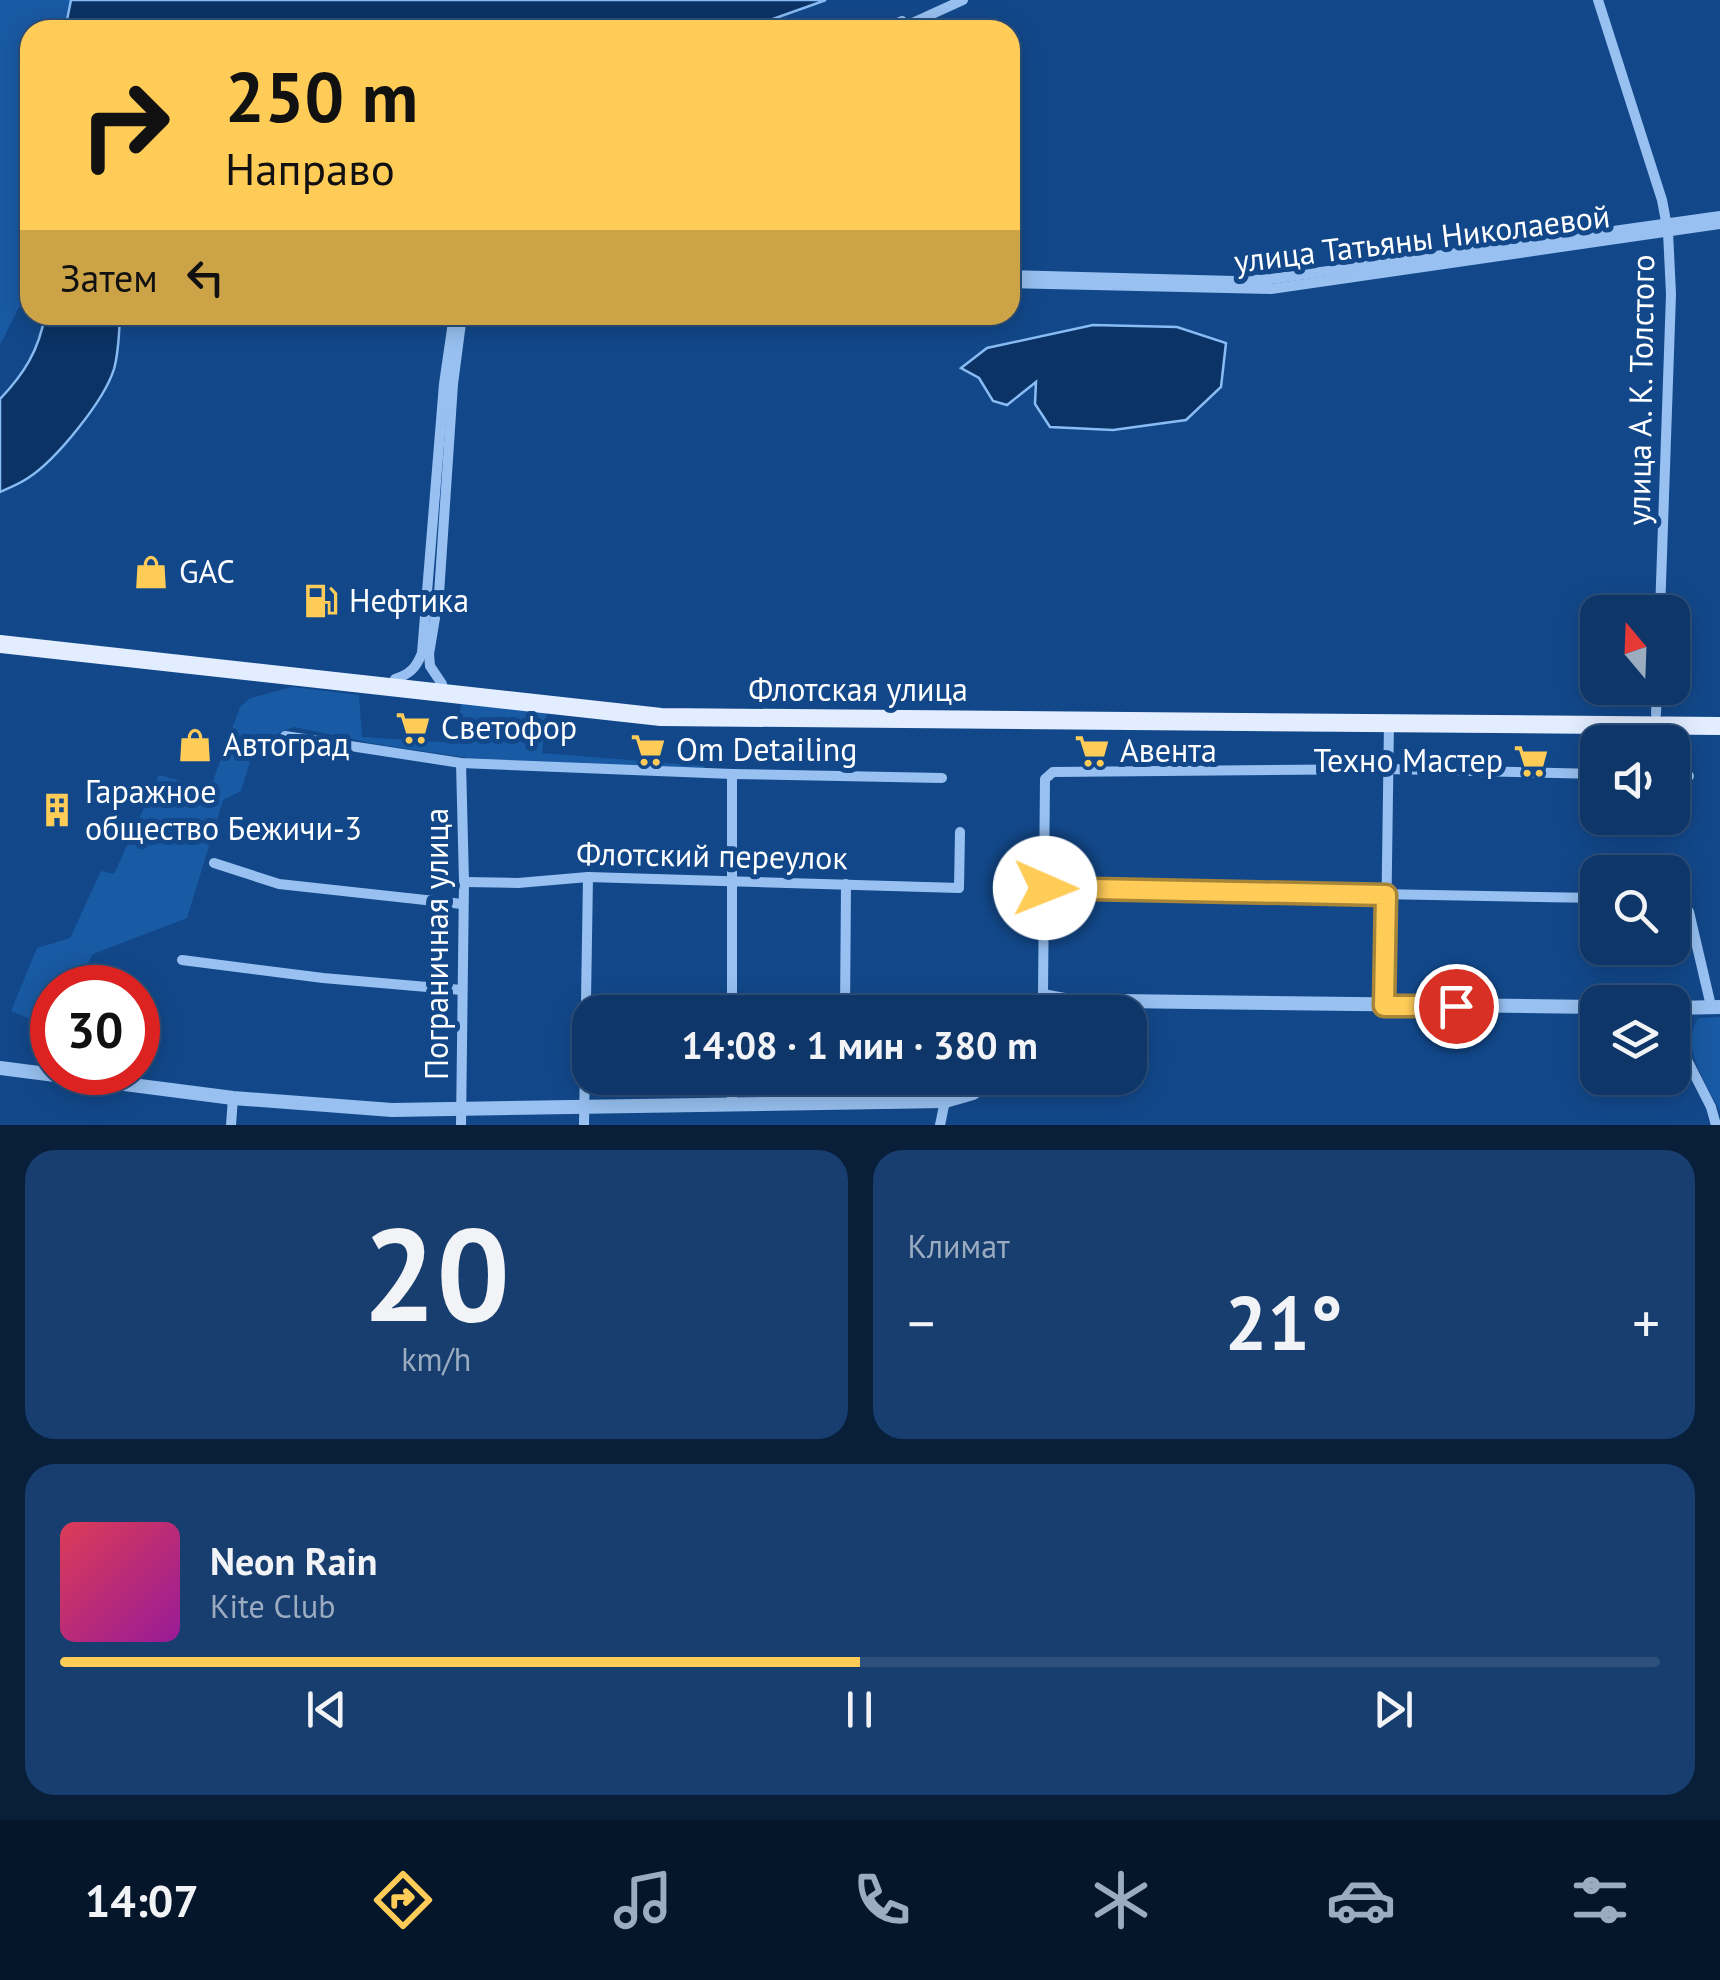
<!DOCTYPE html>
<html lang="ru">
<meta charset="utf-8">
<style>
body{margin:0;font-family:"PT Sans",sans-serif;background:#173e6e;color:#f1f3f6;height:100vh;display:flex;flex-direction:column;font-size:38px;white-space:nowrap}
*{box-sizing:border-box;margin:0}
p{font-size:32px;color:#9babc0}
.icon{flex:none;width:55px;height:55px;fill:none;stroke:currentColor;stroke-width:2;stroke-linecap:round;stroke-linejoin:round}
.map{position:relative;height:1125px;overflow:hidden}
.drawer{display:flex;flex-direction:column;gap:25px;padding:25px;background:#081e39;flex:1}
.drawer>*{flex:none}
.hud{position:absolute;left:20px;top:20px;width:1000px;height:305px;border-radius:30px;box-shadow:0 5px 25px #0003,0 0 0 2px #2e507c;background:#ffcc58;color:#111;overflow:hidden}
.needle{width:65px;rotate:341deg}
.tools{position:absolute;left:1580px;top:595px;display:grid;gap:20px}
.tools a{display:grid;place-items:center;width:110px;height:110px;border-radius:20px;background:#0e3668;box-shadow:0 5px 25px #0003,0 0 0 2px #2e507c;font-size:50px}
.speed{position:absolute;left:30px;top:965px;display:flex;gap:20px;font-size:50px;font-weight:700;text-align:center}
.speed>*{display:grid;place-content:center;width:130px;height:130px;border-radius:50%;background:#0e3668;box-shadow:0 5px 25px #0003,0 0 0 2px #2e507c;line-height:1}
.speed .limit{border:15px solid #d22;background:#fff;color:#111}
.pin{position:absolute;display:grid;place-items:center;width:85px;height:85px;color:#fff;margin:-42px;border:5px solid #fff;border-radius:50%;box-shadow:0 2px 10px #0007}
.me{position:absolute;width:110px;margin:-55px;rotate:91deg;stroke-linejoin:round;filter:drop-shadow(0 0 8px #0008)}
.turn{display:flex;align-items:center;gap:35px;height:210px;padding:0 40px;font-size:45px}
.turn .icon{width:130px;height:130px;stroke-width:2.5}
.turn b{display:block;font-size:70px;line-height:85px}
.then{display:flex;align-items:center;height:95px;padding:0 40px;background:#0003;gap:20px;font-size:38px}
.big{font-size:75px;font-weight:700;line-height:1.1}
.drawer .tile{flex:1;display:flex;flex-direction:column;justify-content:center;gap:15px;min-width:0;padding:0 35px;border-radius:30px;background:#173e6e}
.drawer .dial{align-items:center;gap:0}
.dial b{font-size:130px;line-height:1}
.song{display:flex;align-items:center;gap:30px}
.cover{width:120px;height:120px;border-radius:15px;background:linear-gradient(135deg,hsl(350 70% 55%),hsl(300 70% 35%))}
.played{height:10px;border-radius:5px;background:linear-gradient(90deg,#ffcc58 50%,#2e507c 50%)}
.keys{display:flex;justify-content:space-around;direction:ltr}
.heat{display:flex;justify-content:space-between;align-items:center;font-size:55px;direction:ltr}
.drawer .tiles{flex:1;display:grid;gap:25px;grid-template-columns:1fr 1fr}
.tile:last-child{grid-column:span 2}
.trip{position:absolute;left:572px;top:995px;width:575px;height:100px;border-radius:30px;background:#0e3668;box-shadow:0 5px 25px #0003,0 0 0 2px #2e507c;font-weight:700;line-height:100px;text-align:center}
.menu{display:flex;height:160px;justify-content:space-around;align-items:center;background:#06162a;color:#9babc0}
.menu .icon{width:70px;height:70px}
.menu .current{color:#ffcc58}
.menu b{font-size:45px;color:#f1f3f6}
.map>svg:first-child{display:block}
.green{fill:#195aa4}
.water{fill:#0b3366;stroke:#89bcf4;stroke-width:2.5}
.lines{fill:none;stroke-linecap:round;stroke-linejoin:round}
.minor{stroke:#98c1f1;stroke-width:10}
.tertiary{stroke:#98c1f1;stroke-width:14}
.primary{stroke:#e2edff;stroke-width:18}
.route-casing{stroke:#a68539;stroke-width:25}
.route{stroke:#ffcc58;stroke-width:18}
.labels{text-anchor:middle;stroke-width:10;stroke-linejoin:round;paint-order:stroke}
.street-label{font-size:32px;fill:#fff;stroke:#12488a}
.poi-label{font-size:32px;fill:#fff;stroke:#12488a;text-anchor:start}
</style>
<div class="map">
<svg width="1720" height="1125" viewBox="0 0 1720 1125">
<rect width="100%" height="100%" fill="#12488a"/>
<!-- green -->
<g class="green">
<polygon points="0,0 71,0 65,30 30,30 30,295 18,309 0,345"/>
<polygon points="292,687 359,695 362,737 456,743 461,704 547,710 542,753 704,766 704,770 469,758 376,744 294,727 279,733 269,747 251,758 241,791 223,800 187,918 93,954 74,987 52,988 51,1028 11,1011 37,948 70,938 101,871 114,874 159,775 210,789 240,707 250,698"/>
<path d="M 1720,1017 L 1720,1111 C 1707,1084 1679,1047 1698,1018 Z"/>
</g>
<!-- water -->
<g class="water">
<polygon points="71,0 826,0 742,30 65,30"/>
<path d="M 45,315 L 120,315 C 119,333 119,351 114,369 C 104,401 56,460 28,478 C 19,484 9,488 0,492 L 0,399 C 24,374 39,350 45,315 Z"/>
<polygon points="1093,325 1177,327 1226,343 1221,387 1186,420 1113,430 1050,427 1035,404 1036,382 1007,405 993,401 979,378 961,368 987,348"/>
</g>
<g class="lines">
<!-- minor -->
<g class="minor">
<polyline points="1598,0 1662,200 1668,232 1671,294 1660,612"/>
<polyline points="883,30 902,21"/>
<polyline points="897,30 963,0"/>
<polyline points="1010,275 1234,281 1271,279 1720,216"/>
<polyline points="1010,283 1271,289 1720,224"/>
<path d="M 395,679 C 410,674 416,668 422,653 L 444,384 L 454,315"/>
<polyline points="442,684 430,666 429,654 439,594 453,384 462,315"/>
<polyline points="1656,714 1657,688"/>
<polyline points="285,736 461,763 732,774 942,778"/>
<polyline points="732,774 732,1012"/>
<polyline points="1672,775 1689,776"/>
<polyline points="214,863 279,884 462,904"/>
<polyline points="464,882 518,883 588,877 959,888 960,832"/>
<polyline points="1045,888 1598,898"/>
<polyline points="1672,900 1684,905 1689,912 1711,1006"/>
<polyline points="182,960 323,978 462,990"/>
<polyline points="1043,994 1045,779 1053,772 1389,769 1598,774"/>
<polyline points="1385,1006 1389,722"/>
<polyline points="1673,1008 1683,1052 1711,1107 1716,1125"/>
<polyline points="845,1012 846,884"/>
<polyline points="1046,1012 1043,994 1097,1004"/>
<polyline points="845,1104 845,1078"/>
<polyline points="732,1105 732,1078"/>
<polyline points="231,1125 233,1098"/>
<polyline points="461,1125 464,882 461,763"/>
<polyline points="584,1125 588,877"/>
<polyline points="940,1125 945,1101"/>
</g>
<!-- tertiary -->
<g class="tertiary">
<polyline points="1672,1008 1720,1007"/>
<polyline points="1074,1012 1093,1005 1118,1001 1598,1007"/>
<polyline points="0,1068 233,1098 392,1110 945,1101 973,1093 996,1078"/>
</g>
<!-- primary -->
<polyline class="primary" points="0,644 661,717 1720,726"/>
</g>
<g class="lines">
<!-- route casing -->
<g class="route-casing">
<polyline id="route" points="1045,888 1386,895 1384,1006 1456,1006"/>
</g>
<!-- route -->
<use href="#route" class="route"/>
</g>
<!-- icons -->
<defs>
<g id="shop-bare" transform="scale(2.7)"><path d="M-5-2.5h2.3a2.7 3.5 0 0 1 5.4 0H5L5.5 6h-11ZM-1.5-2.5h3a1.5 2.3 0 0 0-3 0Z" fill="#ffcc58" stroke="#12488a" stroke-width="2.5" paint-order="stroke"/></g>
<g id="fuel-bare" transform="scale(2.7)"><path d="M-5.5-6h7V0h2V4h1.3V-2.5L3-4.5l.8-.8L6-3V5H2.5V1h-1V6h-7ZM-4.2-4.7v3.2H.2V-4.7Z" fill="#ffcc58" stroke="#12488a" stroke-width="2.5" paint-order="stroke"/></g>
<g id="supermarket-bare" transform="scale(2.7)"><path d="M-6-5.5h2.5l.6 2H6L4.5 2H-2.5L-4.4-4H-6ZM-1.5 3.2a1.3 1.3 0 1 0 .1 0ZM3 3.2a1.3 1.3 0 1 0 .1 0Z" fill="#ffcc58" stroke="#12488a" stroke-width="2.5" paint-order="stroke"/></g>
<g id="building-bare" transform="scale(2.7)"><path d="M-4-6H4V6H1V3H-1V6H-4ZM-2.5-4.3h1.7v1.8h-1.7ZM.8-4.3h1.7v1.8H.8ZM-2.5-1h1.7V.8h-1.7ZM.8-1h1.7V.8H.8Z" fill="#ffcc58" stroke="#12488a" stroke-width="2.5" paint-order="stroke"/></g>
</defs>
<g fill-rule="evenodd">
<use href="#shop-bare" x="151" y="572"/>
<use href="#fuel-bare" x="321" y="601"/>
<use href="#supermarket-bare" x="413" y="728"/>
<use href="#shop-bare" x="195" y="745"/>
<use href="#supermarket-bare" x="648" y="750"/>
<use href="#supermarket-bare" x="1092" y="751"/>
<use href="#supermarket-bare" x="1531" y="761"/>
<use href="#building-bare" x="57" y="810"/>
</g>
<g class="labels">
<!-- street labels -->
<g class="street-label">
<text transform="translate(1422 239) rotate(-7)" y="11">улица Татьяны Николаевой</text>
<text transform="translate(1641 390) rotate(-89)" y="11">улица А. К. Толстого</text>
<text x="858" y="701">Флотская улица</text>
<text transform="translate(712 856) rotate(1)" y="11">Флотский переулок</text>
<text transform="translate(437 944) rotate(-90)" y="11">Пограничная улица</text>
</g>
<!-- poi labels -->
<g class="poi-label">
<text x="179" y="583">GAC</text>
<text x="349" y="612">Нефтика</text>
<text x="441" y="739">Светофор</text>
<text x="223" y="756">Автоград</text>
<text x="676" y="761">Om Detailing</text>
<text x="1120" y="762">Авента</text>
<text x="1503" y="772" text-anchor="end">Техно Мастер</text>
<text x="85" y="803">Гаражное<tspan x="85" dy="37">общество Бежичи-3</tspan></text>
</g>
</g>
</svg>
<div class="tools">
<a><svg class="needle" viewBox="-14 -14 28 28"><path d="M0-13l5 13h-10z" fill="#e53935"/><path d="M0 13l5-13h-10z" fill="#9babc0"/></svg></a>
<a><svg class="icon" aria-label="sound" viewBox="0 0 24 24"><path d="M4 9h4l5-4v14l-5-4H4zM17 9q2 3 0 6"/></svg></a>
<a><svg class="icon" aria-label="search" viewBox="0 0 24 24"><circle cx="10" cy="10" r="6"/><path d="M15 15l6 6"/></svg></a>
<a><svg class="icon" aria-label="layers" viewBox="0 0 24 24"><path d="M12 4l9 5-9 5-9-5zM3 14l9 5 9-5"/></svg></a>
</div>
<div class="speed"><div class="limit">30</div></div>
<div class="pin" style="left:1456px;top:1006px;background:#d93025"><svg class="icon" aria-label="arrive" viewBox="0 0 24 24"><path d="M6 21V4h12l-3 4 3 4H6"/></svg></div>
<svg class="me" style="left:1045px;top:888px" viewBox="-20 -20 40 40"><circle r="19" fill="#fff"/><path d="M0-13L10 11 0 6-10 11z" fill="#ffcc58"/></svg>
<div class="trip">14:08 · 1 мин · 380 m</div>
<div class="hud">
<div class="turn"><svg class="icon" aria-label="right" viewBox="0 0 24 24"><path d="M7 20v-9h11M14 6l5 5-5 5"/></svg><div><b>250 m</b>Направо</div></div>
<div class="then">Затем<svg class="icon" aria-label="left" viewBox="0 0 24 24"><path d="M17 20v-9H6M10 6l-5 5 5 5"/></svg></div>
</div>
</div>
<section class="drawer">
<div class="tiles">
<div class="tile dial"><b>20</b><p>km/h</p></div>
<div class="tile"><p>Климат</p>
<div class="heat"><a>−</a><b class="big">21°</b><a>+</a></div>
</div>
<div class="tile">
<div class="song"><i class="cover"></i><div><b>Neon Rain</b><p>Kite Club</p></div></div>
<div class="played"></div>
<div class="keys"><svg class="icon" aria-label="previous" viewBox="0 0 24 24"><path d="M18 5L8 12l10 7zM5 5v14"/></svg><svg class="icon" aria-label="pause" viewBox="0 0 24 24"><path d="M8 5v14M16 5v14"/></svg><svg class="icon" aria-label="next" viewBox="0 0 24 24"><path d="M6 5l10 7-10 7zM19 5v14"/></svg></div>
</div>
</div>
</section>
<nav class="menu">
<b>14:07</b>
<svg class="icon current" aria-label="directions" viewBox="0 0 24 24"><path d="M12 3l9 9-9 9-9-9zM9 14v-3h6M13 9l2 2-2 2"/></svg>
<svg class="icon" aria-label="music" viewBox="0 0 24 24"><path d="M9 18V5l10-2v13"/><circle cx="6" cy="18" r="3"/><circle cx="16" cy="16" r="3"/></svg>
<svg class="icon" aria-label="phone" viewBox="0 0 24 24"><path d="M5 4h4l2 5-3 2q2 4 5 5l2-3 5 2v4C11 20 4 13 5 4z"/></svg>
<svg class="icon" aria-label="climate" viewBox="0 0 24 24"><path d="M12 3v18M4 7l16 10M4 17L20 7"/></svg>
<svg class="icon" aria-label="car" viewBox="0 0 24 24"><path d="M5 17H2v-5l4-1 3-4h7l3 4 3 1v5h-3M9 17h6M6 11h13"/><circle cx="7" cy="17" r="2"/><circle cx="17" cy="17" r="2"/></svg>
<svg class="icon" aria-label="filters" viewBox="0 0 24 24"><path d="M4 7h16M4 17h16"/><circle cx="9" cy="7" r="2"/><circle cx="15" cy="17" r="2"/></svg>
</nav>
